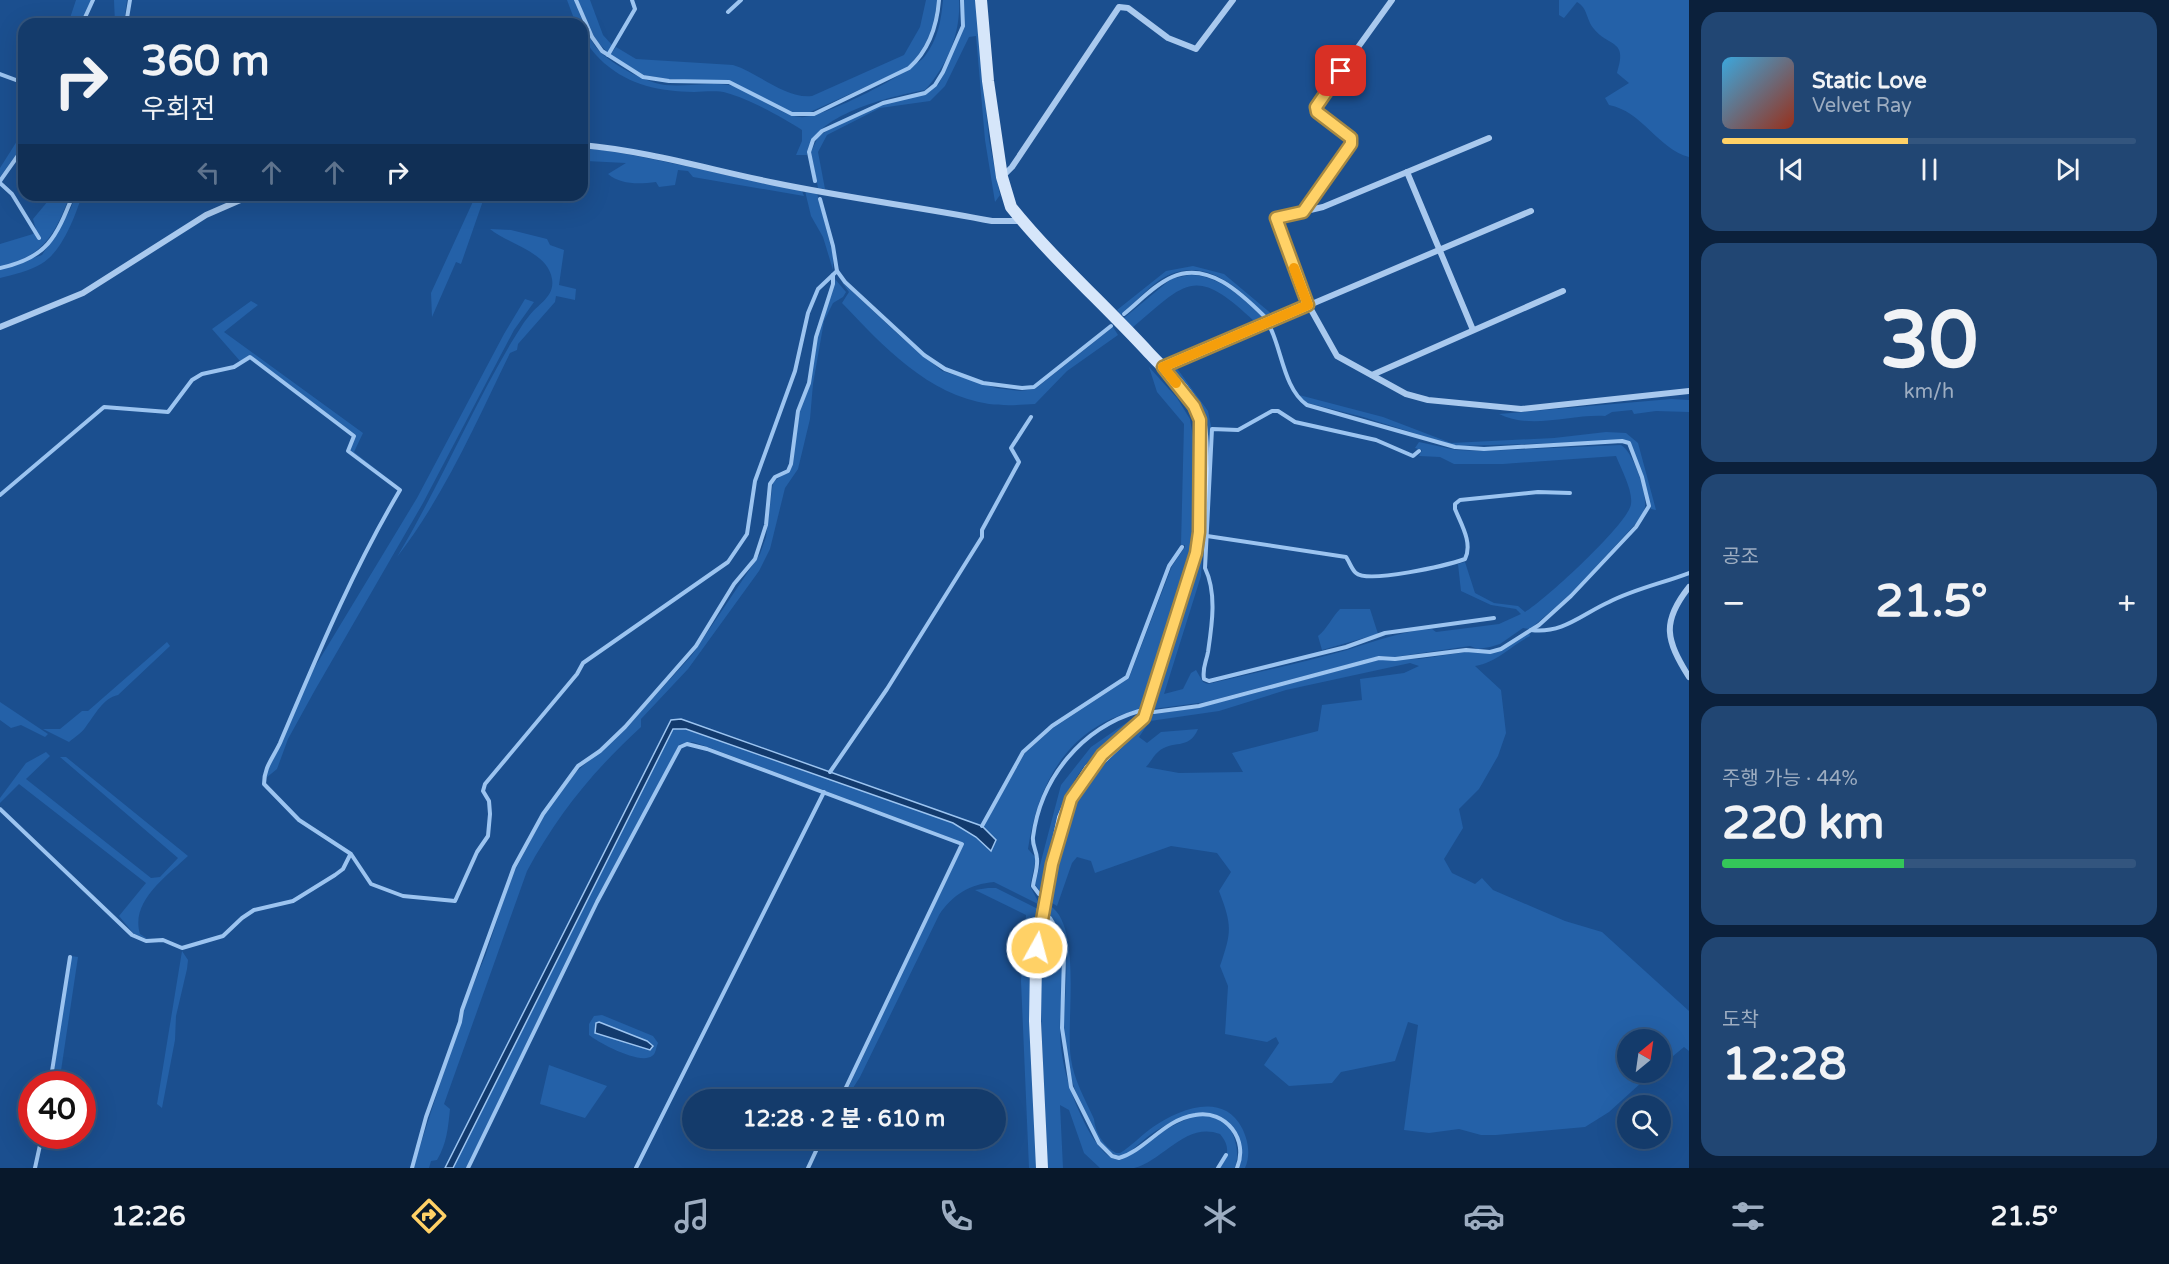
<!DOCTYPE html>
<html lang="ko">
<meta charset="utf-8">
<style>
body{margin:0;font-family:"Varela Round","Noto Sans KR",sans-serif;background:#214673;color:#f1f3f6;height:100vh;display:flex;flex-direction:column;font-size:22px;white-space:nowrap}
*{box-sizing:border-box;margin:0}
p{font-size:20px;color:#9dadc1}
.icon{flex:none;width:33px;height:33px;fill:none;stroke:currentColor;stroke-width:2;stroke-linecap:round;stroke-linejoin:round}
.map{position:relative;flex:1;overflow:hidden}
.sheet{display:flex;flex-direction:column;gap:12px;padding:12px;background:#0b203b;width:480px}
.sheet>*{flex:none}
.hud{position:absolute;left:18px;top:18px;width:570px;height:183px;border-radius:18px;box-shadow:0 6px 24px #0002,0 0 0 2px #33557e;background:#143b6b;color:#f1f3f6;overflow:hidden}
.needle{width:39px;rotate:29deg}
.fabs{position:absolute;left:1617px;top:1029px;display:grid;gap:12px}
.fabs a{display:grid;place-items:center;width:54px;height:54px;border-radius:50%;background:#143b6b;box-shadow:0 6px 24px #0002,0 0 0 2px #33557e;font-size:30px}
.speed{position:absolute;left:18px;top:1071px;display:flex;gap:12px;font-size:30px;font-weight:700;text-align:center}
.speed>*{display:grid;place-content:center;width:78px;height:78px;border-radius:50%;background:#143b6b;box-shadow:0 6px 24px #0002,0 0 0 2px #33557e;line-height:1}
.speed .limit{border:9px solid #d22;background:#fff;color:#111}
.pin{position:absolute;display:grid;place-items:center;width:51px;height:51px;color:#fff;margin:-26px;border-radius:12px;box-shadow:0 3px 9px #0006}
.me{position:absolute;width:66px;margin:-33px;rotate:7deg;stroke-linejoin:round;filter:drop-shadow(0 0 4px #0008)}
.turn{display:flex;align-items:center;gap:21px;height:126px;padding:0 24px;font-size:27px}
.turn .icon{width:78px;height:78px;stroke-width:2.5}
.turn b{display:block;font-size:42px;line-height:51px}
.lanes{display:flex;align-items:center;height:57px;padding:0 24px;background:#0003;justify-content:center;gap:30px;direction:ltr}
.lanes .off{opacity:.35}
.big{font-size:45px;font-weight:800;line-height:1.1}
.sheet .card{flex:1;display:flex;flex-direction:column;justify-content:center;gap:9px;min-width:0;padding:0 21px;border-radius:18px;background:#214673}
.sheet .dial{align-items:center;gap:0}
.dial b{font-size:78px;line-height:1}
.song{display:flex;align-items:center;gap:18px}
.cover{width:72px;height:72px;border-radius:9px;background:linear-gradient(135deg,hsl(200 70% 55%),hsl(10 70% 35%))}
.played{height:6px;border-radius:3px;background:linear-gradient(90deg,#ffd166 45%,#33557e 45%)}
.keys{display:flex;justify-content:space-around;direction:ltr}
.heat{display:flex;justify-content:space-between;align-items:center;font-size:33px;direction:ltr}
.charge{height:9px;border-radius:4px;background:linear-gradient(90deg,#34c759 44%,#33557e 0)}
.trip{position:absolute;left:682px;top:1089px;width:324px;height:60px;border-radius:30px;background:#143b6b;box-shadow:0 6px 24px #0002,0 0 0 2px #33557e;font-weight:800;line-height:60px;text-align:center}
.menu{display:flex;height:96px;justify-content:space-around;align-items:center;background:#08182b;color:#9dadc1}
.menu .icon{width:42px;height:42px}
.menu .on{color:#ffd166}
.menu b{font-size:27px;color:#f1f3f6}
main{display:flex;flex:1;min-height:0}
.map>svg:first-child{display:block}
.green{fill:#2461a8;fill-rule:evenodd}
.water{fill:#123a6d;stroke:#9cc4f0;stroke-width:1.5}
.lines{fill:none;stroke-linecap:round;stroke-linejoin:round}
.stream{stroke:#9cc4f0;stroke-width:4}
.street{stroke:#a9c9ee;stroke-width:6}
.secondary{stroke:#d6e6fa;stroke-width:12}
.route-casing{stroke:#a68842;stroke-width:15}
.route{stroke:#ffd166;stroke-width:10}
.slow{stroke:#f59e0b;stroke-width:10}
</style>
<main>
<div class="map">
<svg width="1689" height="1168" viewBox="0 0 1689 1168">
<rect width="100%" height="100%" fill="#1b4f8f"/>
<!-- green -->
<g class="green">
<polygon points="76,0 92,0 81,24 68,24"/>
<polygon points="114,0 127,0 124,24 115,24"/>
<path d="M 567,0 L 574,0 C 581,15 585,32 595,46 C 608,63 644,82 665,85 C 686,87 709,82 729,85 C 751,90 776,114 800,117 C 820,120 913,72 925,56 C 938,39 941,21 943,0 L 959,0 C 961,33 947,66 925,90 C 892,96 810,115 807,155 L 796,155 L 802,141 L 802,130 C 782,117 749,99 727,93 C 717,90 704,92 694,92 C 659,91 631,86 604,63 C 592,52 582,40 582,24 L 576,24 Z"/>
<polygon points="578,0 590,0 603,35 612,45 608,53 593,37"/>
<path d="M 926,0 L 937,0 C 935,26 925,53 905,69 L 808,113 L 792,112 L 727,81 L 667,79 L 644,75 L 610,55 L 616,47 L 636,59 L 733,65 C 759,73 785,99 812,96 L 904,55 L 920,27 Z"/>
<polygon points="964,0 976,0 989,140 1000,195 995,202 985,140 976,36 969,37 945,86 930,101 880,108 827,135 818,152 825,189 818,188 811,152 818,137 838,123 893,101 926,94 939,84 965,24"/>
<path d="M 1559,0 L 1689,0 L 1689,157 C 1658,149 1642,111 1609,105 L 1605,98 L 1629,83 L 1617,73 C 1628,39 1610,48 1594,29 C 1586,20 1588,8 1577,2 L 1564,18 L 1559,15 Z"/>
<polygon points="24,130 24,144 0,177 0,168"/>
<path d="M 582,147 C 656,157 729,177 802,191 L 804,196 L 693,177 L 688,171 L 678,170 L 675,185 L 659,187 L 656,182 C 639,184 621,185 608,174 L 626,163 L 586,161 L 587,152 L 582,151 Z"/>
<polygon points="805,191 817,193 833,255 833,270 823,237 811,216"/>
<path d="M 53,195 L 70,195 C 55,235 43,257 0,266 L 0,244 L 33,234 L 36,230 L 33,219 Z"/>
<path d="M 76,195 L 82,195 C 75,217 62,252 41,264 C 29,271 13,275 0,278 L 0,269 L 42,255 L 70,210 Z"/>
<polygon points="476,195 485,195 461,264 456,262 432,317 431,293"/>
<path d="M 490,229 L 511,230 L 547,239 L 550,245 L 564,250 L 559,285 L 576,289 L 575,300 L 556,296 L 555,302 L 518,344 L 517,350 L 510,353 C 477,421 443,498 397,557 C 439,487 470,412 511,343 C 517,334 522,324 529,316 C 538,304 555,297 552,279 C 548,252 508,244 490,229 Z"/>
<path d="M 1193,266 L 1224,274 L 1273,315 L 1267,317 C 1243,292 1210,258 1171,274 C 1153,281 1136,302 1121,315 L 1117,310 L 1166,271 Z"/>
<path d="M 1189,275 C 1220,275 1243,298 1264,319 L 1254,321 C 1195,265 1187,281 1132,328 L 1124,318 L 1171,279 Z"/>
<path d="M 835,279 L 846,292 L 843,297 L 833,303 L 824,321 L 813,384 L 810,419 L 798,469 L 785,488 L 770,549 L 759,571 L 688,669 L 641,719 L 641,727 C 593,771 558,814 527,871 L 444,1104 L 450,1109 C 448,1128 447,1143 437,1160 L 431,1161 L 429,1168 L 413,1168 L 467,1000 L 486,954 L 511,878 L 545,813 L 576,772 L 625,729 L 692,655 L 760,554 L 766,537 L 773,482 L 791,469 L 800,409 L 809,386 L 816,341 Z"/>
<path d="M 841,281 L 900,336 L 942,371 L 996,388 L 1020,391 L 1035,389 L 1113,327 L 1118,335 L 1067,371 L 1035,404 C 1020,405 1004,406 989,404 C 928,395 883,346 842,303 L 849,292 Z"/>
<polygon points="525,299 534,302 514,330 423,503 315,690 288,739 277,769 266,778 266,772 281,745 304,685 417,498 504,334"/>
<polygon points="251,301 258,305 224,332 363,433 354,452 401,489 350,450 356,435 250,355 240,361 212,329"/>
<path d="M 1149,367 L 1177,398 L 1190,419 L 1195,449 L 1194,519 L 1190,550 L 1142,709 C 1070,724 1038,781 1028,849 L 1036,858 L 1030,886 L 1040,905 L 994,882 C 970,884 952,895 939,915 L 860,1077 L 846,1099 L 843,1099 L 964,843 L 705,746 L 693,742 L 680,744 L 596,900 L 466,1168 L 453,1168 L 673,729 L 686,729 L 953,823 L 976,837 L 992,850 L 996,840 L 983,827 L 1025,753 L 1053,728 L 1129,678 L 1172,566 L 1185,547 L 1185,545 L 1181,545 L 1184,424 L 1157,392 Z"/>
<path d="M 1176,367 L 1208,411 L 1211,426 L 1201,576 L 1164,694 L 1183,689 L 1191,673 L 1196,670 L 1203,682 L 1208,684 C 1254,673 1301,663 1347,650 C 1375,641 1402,631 1432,629 L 1436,632 L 1499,624 L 1521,614 L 1516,609 L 1491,605 L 1461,591 L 1458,564 L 1465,562 L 1475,593 L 1494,603 L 1518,606 L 1525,612 C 1544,601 1629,523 1631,504 C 1633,490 1621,469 1616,456 L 1503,464 L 1454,464 L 1440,457 L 1419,456 L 1422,450 L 1415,448 L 1419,442 L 1456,450 L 1483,451 L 1621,445 C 1633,451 1647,493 1645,507 C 1644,512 1641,516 1639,520 L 1570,595 L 1530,629 L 1523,628 L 1500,644 L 1490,647 L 1478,649 L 1470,646 L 1394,657 L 1380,656 L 1206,702 L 1153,709 L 1197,572 L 1201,551 L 1204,425 L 1169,371 Z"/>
<polygon points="1299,395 1383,417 1451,443 1554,438 1606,432 1626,433 1638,443 1656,510 1651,509 1644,479 1627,441 1455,446 1363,417 1312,404 1303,401"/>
<path d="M 1671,399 L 1689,400 L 1689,412 L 1656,411 L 1634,414 L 1632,410 L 1612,412 L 1605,416 C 1571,414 1531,430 1499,414 Z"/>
<path d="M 1340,609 L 1370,609 L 1378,634 L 1322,650 L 1318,636 C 1328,628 1331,618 1340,609 Z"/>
<path d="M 1529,633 L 1530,636 C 1510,646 1498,662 1475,666 L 1501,690 L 1506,733 L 1498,756 L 1479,789 L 1459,809 L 1463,828 L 1444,859 L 1452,873 L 1475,884 L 1482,878 L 1493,890 L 1565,921 L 1602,932 L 1689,1011 L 1689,1051 L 1684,1047 L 1661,1066 L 1660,1040 L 1628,1040 L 1628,1072 L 1652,1073 L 1609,1112 L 1585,1127 L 1496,1135 L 1481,1135 L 1459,1129 L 1429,1133 L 1404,1130 L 1418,1025 L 1408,1022 L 1395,1061 L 1341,1072 L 1332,1083 L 1289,1086 L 1264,1065 L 1279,1043 L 1276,1037 L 1267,1042 L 1225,1034 L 1228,986 L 1220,966 C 1232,931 1232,925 1219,891 L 1231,872 L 1217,853 L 1171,846 L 1095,873 L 1091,861 L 1077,857 L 1072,863 L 1057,906 L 1047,900 C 1058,857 1065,813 1092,776 C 1109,754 1132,738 1147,715 L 1198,708 L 1379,660 L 1419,659 L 1466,652 L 1496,652 ZM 1410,663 L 1419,666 L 1404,673 L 1360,679 L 1362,700 L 1322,705 L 1318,731 L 1232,753 L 1243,772 L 1179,773 L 1146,767 C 1150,763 1154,755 1158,752 C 1172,739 1189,751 1198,729 L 1161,732 L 1147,743 L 1139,737 L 1150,721 L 1219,711 L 1286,690 Z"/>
<path d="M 167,642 L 170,646 L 118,695 C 103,698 95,715 87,725 C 83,732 75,737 69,742 L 43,729 L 60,729 L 82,711 L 88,711 Z"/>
<polygon points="0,702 48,734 45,737 21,725 11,728 0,720"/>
<path d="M 1139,714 C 1127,735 1100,746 1085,765 C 1057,800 1052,851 1041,893 L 1035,884 L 1061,785 L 1091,747 Z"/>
<path d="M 46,752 L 50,756 L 26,779 L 151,878 L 160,877 L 178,858 L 60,757 L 66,757 L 188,856 C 167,876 130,901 140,934 L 148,939 L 134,934 L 119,916 L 146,883 L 19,784 L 0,803 L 0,798 L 26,763 Z"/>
<polygon points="988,888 996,888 1036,908 1038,911 1037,1168 1029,1168 1021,981 1026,915 975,890"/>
<path d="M 1047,904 C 1084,921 1065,1024 1071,1059 C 1074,1080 1085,1099 1094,1119 C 1095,1132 1104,1147 1116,1153 L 1120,1153 C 1132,1146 1141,1135 1153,1127 C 1179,1109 1223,1091 1242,1128 C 1248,1140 1251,1155 1245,1168 L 1238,1168 C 1243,1159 1243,1151 1239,1141 C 1224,1097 1179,1114 1150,1135 C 1140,1142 1132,1152 1120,1157 L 1106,1150 L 1100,1143 C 1080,1107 1064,1071 1064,1029 C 1063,990 1075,956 1053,921 C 1052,930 1062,943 1063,955 C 1065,980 1059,1005 1060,1029 C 1060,1067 1074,1106 1093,1138 C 1100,1148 1108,1160 1121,1160 C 1144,1146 1211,1086 1232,1132 C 1237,1144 1239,1156 1235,1168 L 1220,1168 C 1229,1155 1230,1146 1220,1134 C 1186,1121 1163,1161 1134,1168 C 1124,1168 1110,1168 1100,1168 L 1084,1153 L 1069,1110 L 1060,1105 L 1063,1168 L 1046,1168 L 1040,978 Z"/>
<polygon points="182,951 188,960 187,969 176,1016 175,1040 162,1108 157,1104"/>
<polygon points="71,956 78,957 59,1084 52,1084"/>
<path d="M 602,1015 L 653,1036 L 658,1043 C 656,1047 656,1054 652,1056 C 640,1065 599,1043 589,1035 L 589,1024 L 594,1016 ZM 599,1022 L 647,1041 L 650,1050 L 595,1033 Z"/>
<polygon points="549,1065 607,1086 585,1118 540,1104"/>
</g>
<!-- water -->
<g class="water">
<polygon points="681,719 982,826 996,840 991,851 976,837 953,823 686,729 673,729 453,1168 445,1168 671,720"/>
<polygon points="599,1022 647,1041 653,1046 650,1050 595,1033 596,1023"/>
</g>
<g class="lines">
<!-- stream -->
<g class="stream">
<path d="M 576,0 L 592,37 L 602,51 L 643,77 L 669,81 L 729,82 L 792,114 L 814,114 L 909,68 C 928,51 937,26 939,0"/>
<polyline points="728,12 741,0"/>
<polyline points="82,24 93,0"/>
<polyline points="126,24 130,0"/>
<polyline points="608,55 635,9 632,0"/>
<polyline points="0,74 24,83"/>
<polyline points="0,181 24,147"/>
<polyline points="815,181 809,152 813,140 822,131 883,103 925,93 935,85 943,72 963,26 962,0"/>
<polyline points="0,183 12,194 39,238"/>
<polyline points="820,199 833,246 837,271 845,282 924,355 945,369 983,383 1022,388 1034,387 1111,326"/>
<path d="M 0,268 C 47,258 56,238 73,195"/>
<path d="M 1124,314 C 1139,302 1154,285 1172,277 C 1208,261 1241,293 1265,317"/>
<path d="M 1419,451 L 1413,456 L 1376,440 L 1295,422 L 1278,411 L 1272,411 L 1238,430 L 1212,429 L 1205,568 C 1217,593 1212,625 1208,652 C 1206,663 1202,668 1204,679 L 1209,681 L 1346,647 L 1385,633 L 1494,618"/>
<path d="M 0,495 L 104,407 L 168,412 L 192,380 L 202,374 L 234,367 L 250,357 L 354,436 L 348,451 L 400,490 C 352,571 317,656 280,743 C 273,758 264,767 264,784 L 299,820 L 351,854 L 371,884 L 403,896 L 455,901 L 477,852 L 488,836 L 490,814 L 489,801 L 483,791 L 485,784 L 577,674 L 583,663 L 728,562 L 747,534 L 755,481 L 795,371 L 808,313 L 818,289 L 837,271"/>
<path d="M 1207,536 L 1346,557 C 1349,561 1352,570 1356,573 C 1368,584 1448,565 1465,559 C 1473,543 1461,524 1455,509 L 1455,504 L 1460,500 L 1538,492 L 1570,493"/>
<path d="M 1531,630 C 1563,634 1582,614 1609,602 C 1634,589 1663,583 1689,573"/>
<path d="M 1154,712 L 1199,706 L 1379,658 L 1395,659 L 1466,650 L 1490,652 L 1501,649 L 1539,625 L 1571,596 L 1636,527 L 1649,506 L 1642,477 L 1629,443 L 1622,441 L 1484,449 L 1455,447 L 1307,405 C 1284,389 1282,351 1270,327"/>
<polyline points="830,772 887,689 982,537 982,530 1019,462 1011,448 1031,417"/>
<polyline points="0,809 132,935 146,941 163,940 182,948 223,936 242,918 254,910 293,901 335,875 343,869 350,855"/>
<polyline points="982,826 1023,752 1052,726 1127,677 1169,566 1182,547"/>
<path d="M 1039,894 L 1033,886 C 1034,878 1038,867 1037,859 C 1037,851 1032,846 1033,837 C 1041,777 1082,728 1139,711"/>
<path d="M 1050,918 L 1062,938 L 1064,957 L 1062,1028 L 1071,1087 L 1099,1143 L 1112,1156 L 1119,1158 C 1146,1150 1163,1120 1195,1115 C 1226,1109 1249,1140 1237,1168"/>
<polyline points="50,1084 70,957"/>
<polyline points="35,1168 42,1136"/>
<polyline points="412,1168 426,1117 460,1022 462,1010 514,867 543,814 578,766 600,751 625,727 696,646 734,584 755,559 766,525 770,484 775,477 788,471 791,464 798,411 809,383 816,337 833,284 833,275"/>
<polyline points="468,1168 597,902 680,747 687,744 707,749 962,844 840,1100"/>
<polyline points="636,1168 824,792"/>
<polyline points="808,1168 822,1138"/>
<polyline points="1218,1168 1226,1155"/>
</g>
<!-- street -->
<g class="street">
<polyline points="1489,138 1323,207 1276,218 1304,297 1337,356 1406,394 1428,400 1521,409 1689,391"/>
<path d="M 582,145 C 648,151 711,170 775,183 C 847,198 920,207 992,221 L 1021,221"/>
<polyline points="1407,172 1473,330"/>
<polyline points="1003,176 1012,167 1119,7 1128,8 1168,38 1196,49 1233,0"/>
<polyline points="1303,212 1351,144 1351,138 1317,112 1315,107 1392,0"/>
<polyline points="0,327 83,293 206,215 252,195"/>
<polyline points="1163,367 1531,211"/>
<polyline points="1372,375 1563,291"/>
<path d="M 1689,587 C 1661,622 1666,640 1689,677"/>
</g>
<!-- secondary -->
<path class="secondary" d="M 981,0 L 988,81 L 1002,177 L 1011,207 C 1053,259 1104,304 1149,353 C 1166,371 1191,393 1199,417 C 1207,438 1200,529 1196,553 L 1144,718 L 1090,769 L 1071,799 L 1063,818 L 1043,908 L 1036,963 L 1035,1021 L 1042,1168"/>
</g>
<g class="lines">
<!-- route casing -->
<g class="route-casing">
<polyline id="route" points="1037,948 1052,864 1071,799 1102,755 1144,718 1196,553 1199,532 1200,420 1194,406 1163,367 1308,305 1276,218 1303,212 1351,144 1351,138 1317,112 1316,107 1341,71"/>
</g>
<!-- route -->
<use href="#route" class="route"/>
<!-- slow -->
<polyline class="slow" points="1176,383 1163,367 1308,305 1294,268"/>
</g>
</svg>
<div class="fabs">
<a><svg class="needle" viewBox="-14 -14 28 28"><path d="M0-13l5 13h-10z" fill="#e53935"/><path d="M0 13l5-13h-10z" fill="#9dadc1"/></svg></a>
<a><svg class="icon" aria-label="search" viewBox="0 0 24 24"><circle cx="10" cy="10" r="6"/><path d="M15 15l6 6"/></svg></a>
</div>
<div class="speed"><div class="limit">40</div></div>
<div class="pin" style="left:1341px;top:71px;background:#d93025"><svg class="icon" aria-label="arrive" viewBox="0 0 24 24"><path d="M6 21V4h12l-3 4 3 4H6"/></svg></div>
<svg class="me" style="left:1037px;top:948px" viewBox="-20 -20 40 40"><circle r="17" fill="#ffd166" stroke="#fff" stroke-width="3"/><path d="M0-11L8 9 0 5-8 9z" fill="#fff"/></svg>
<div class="trip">12:28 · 2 분 · 610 m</div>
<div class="hud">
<div class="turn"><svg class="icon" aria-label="right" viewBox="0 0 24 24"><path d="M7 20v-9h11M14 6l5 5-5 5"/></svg><div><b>360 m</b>우회전</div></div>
<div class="lanes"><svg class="icon off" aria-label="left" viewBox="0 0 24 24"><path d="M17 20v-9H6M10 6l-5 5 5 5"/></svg><svg class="icon off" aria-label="ahead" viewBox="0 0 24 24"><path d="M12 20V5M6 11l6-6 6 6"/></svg><svg class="icon off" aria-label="ahead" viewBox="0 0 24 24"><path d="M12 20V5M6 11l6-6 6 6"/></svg><svg class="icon" aria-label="right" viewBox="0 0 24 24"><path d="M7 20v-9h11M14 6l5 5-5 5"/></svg></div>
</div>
</div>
<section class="sheet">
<div class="card">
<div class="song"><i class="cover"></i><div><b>Static Love</b><p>Velvet Ray</p></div></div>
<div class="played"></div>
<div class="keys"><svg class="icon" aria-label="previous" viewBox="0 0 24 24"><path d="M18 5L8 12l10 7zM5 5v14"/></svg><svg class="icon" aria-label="pause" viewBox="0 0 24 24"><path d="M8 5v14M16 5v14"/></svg><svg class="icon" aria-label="next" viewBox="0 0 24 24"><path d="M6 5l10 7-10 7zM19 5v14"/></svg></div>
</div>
<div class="card dial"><b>30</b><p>km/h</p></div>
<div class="card"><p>공조</p>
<div class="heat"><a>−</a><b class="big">21.5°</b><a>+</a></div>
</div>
<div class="card"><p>주행 가능 · 44%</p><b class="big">220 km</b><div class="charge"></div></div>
<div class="card"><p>도착</p><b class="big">12:28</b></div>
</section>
</main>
<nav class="menu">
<b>12:26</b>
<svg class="icon on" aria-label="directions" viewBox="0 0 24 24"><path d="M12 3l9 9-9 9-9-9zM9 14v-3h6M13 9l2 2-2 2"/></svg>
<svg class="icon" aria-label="music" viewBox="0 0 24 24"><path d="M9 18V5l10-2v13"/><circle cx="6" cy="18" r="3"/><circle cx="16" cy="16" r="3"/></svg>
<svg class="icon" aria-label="phone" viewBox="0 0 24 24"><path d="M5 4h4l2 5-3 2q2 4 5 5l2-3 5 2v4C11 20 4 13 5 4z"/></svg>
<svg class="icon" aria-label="climate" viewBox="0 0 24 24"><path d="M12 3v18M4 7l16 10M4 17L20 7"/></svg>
<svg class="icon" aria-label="car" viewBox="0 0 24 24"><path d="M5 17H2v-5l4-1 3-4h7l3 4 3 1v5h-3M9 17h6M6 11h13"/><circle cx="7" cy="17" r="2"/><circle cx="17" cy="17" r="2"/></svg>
<svg class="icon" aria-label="filters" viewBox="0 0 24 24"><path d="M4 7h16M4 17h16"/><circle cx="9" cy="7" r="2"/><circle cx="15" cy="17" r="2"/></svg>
<b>21.5°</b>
</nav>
